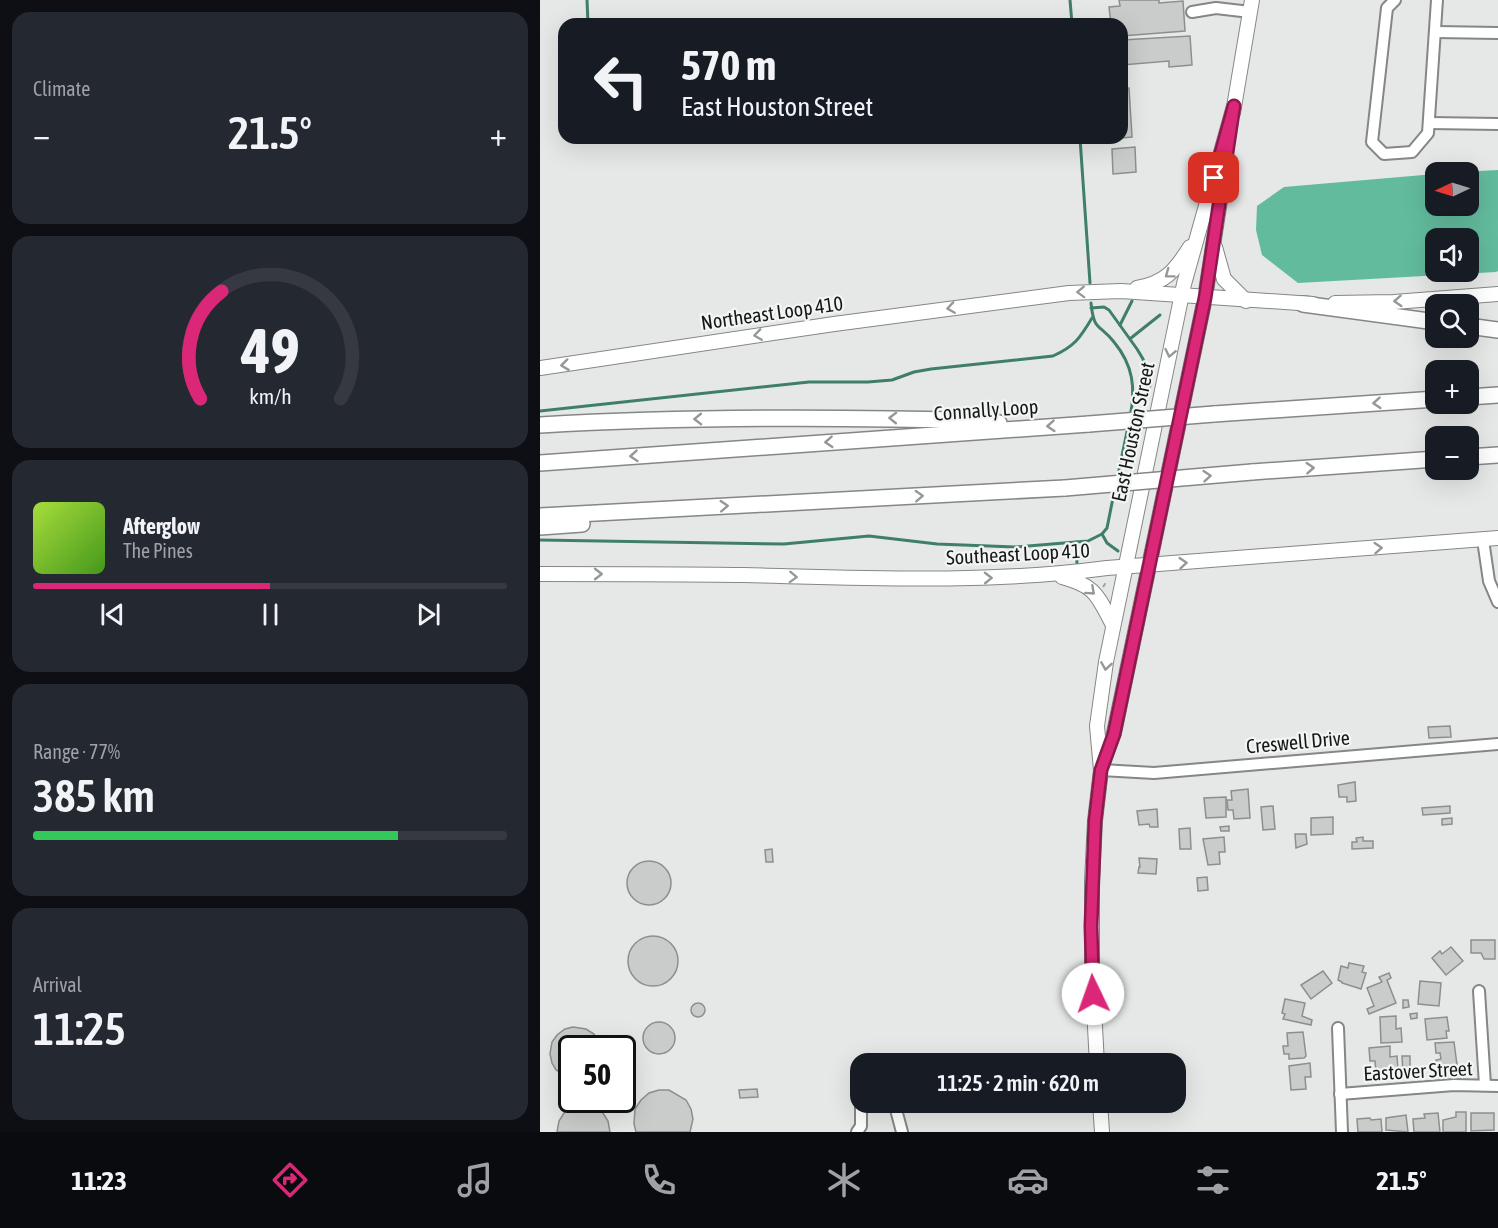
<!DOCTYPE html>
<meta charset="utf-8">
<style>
body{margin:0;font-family:"Asap Condensed",sans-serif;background:#242831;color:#f1f3f6;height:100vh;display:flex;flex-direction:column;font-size:22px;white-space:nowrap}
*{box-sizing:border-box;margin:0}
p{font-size:20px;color:#9ea1a6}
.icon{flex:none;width:33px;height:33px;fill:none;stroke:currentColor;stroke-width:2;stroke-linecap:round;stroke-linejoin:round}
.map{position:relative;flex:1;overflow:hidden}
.panel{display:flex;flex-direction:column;gap:12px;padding:12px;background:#0d0f14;width:540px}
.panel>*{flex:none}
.top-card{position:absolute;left:18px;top:18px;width:570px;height:126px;border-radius:18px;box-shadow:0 6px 24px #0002;background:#171b24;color:#f1f3f6;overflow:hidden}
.needle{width:39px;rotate:266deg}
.buttons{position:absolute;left:885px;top:162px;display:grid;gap:12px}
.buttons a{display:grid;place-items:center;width:54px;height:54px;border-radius:12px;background:#171b24;box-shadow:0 6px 24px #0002;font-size:30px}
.speed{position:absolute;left:18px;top:1035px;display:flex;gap:12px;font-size:30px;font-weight:700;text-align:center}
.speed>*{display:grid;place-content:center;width:78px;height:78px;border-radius:50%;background:#171b24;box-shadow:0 6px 24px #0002;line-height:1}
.speed .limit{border:3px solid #111;border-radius:9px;background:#fff;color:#111}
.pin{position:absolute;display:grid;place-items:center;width:51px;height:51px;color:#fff;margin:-26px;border-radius:12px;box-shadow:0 3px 9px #0006}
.me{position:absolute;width:66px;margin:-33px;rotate:357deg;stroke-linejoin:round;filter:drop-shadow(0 0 4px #0008)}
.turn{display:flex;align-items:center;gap:21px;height:126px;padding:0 24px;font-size:27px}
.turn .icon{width:78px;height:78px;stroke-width:2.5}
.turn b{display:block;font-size:42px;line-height:51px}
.big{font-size:45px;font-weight:600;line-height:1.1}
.panel .tile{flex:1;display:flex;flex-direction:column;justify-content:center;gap:9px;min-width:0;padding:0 21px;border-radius:18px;background:#242831}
.panel .dial{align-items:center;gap:0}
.dial svg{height:156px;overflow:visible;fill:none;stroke:#363941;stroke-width:7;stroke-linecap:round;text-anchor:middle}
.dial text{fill:#f1f3f6;stroke:none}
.song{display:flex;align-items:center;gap:18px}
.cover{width:72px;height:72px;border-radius:9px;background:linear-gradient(135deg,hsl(80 70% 55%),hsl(100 70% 35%))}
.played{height:6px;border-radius:3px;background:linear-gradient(90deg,#db2777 50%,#363941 50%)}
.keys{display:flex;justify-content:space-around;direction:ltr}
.heat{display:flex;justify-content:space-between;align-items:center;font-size:33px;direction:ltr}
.charge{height:9px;border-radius:4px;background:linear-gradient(90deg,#34c759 77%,#363941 0)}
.trip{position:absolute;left:310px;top:1053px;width:336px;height:60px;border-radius:18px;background:#171b24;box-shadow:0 6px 24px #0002;font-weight:600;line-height:60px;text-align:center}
.tab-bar{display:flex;height:96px;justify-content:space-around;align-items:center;background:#090b0e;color:#9ea1a6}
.tab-bar .icon{width:42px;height:42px}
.tab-bar .selected{color:#db2777}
.tab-bar b{font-size:27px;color:#f1f3f6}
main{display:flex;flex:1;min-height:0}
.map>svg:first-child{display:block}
.forest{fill:#62bb9d;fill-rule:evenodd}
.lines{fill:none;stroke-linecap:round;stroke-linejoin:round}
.stream{stroke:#3f7e6a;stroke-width:3}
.building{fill:#c9ccca;stroke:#8c8f8e;stroke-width:1.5}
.minor-casing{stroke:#848786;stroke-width:14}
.major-casing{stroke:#848786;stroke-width:16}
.highway-casing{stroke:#848786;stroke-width:18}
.path{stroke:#a0a3a2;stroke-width:2;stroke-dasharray:4.5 4.5;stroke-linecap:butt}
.minor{stroke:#fff;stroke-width:10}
.major{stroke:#fff;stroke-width:14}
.highway{stroke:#fff;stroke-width:15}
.highway-bridge-casing{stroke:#848786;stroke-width:18;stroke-linecap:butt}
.highway-bridge{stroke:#fff;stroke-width:15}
.oneway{stroke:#969797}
.route-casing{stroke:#8e194d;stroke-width:15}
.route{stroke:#db2777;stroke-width:10}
.labels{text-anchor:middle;stroke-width:4.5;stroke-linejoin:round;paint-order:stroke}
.street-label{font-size:20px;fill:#161717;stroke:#f2f5f4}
</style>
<main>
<section class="panel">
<div class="tile"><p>Climate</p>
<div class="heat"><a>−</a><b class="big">21.5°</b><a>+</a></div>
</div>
<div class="tile dial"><svg viewBox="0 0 100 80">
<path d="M14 69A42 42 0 1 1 86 69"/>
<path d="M14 69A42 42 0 0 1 25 14" stroke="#db2777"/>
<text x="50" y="56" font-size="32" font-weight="700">49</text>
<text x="50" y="72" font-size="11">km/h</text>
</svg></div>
<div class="tile">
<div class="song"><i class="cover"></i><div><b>Afterglow</b><p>The Pines</p></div></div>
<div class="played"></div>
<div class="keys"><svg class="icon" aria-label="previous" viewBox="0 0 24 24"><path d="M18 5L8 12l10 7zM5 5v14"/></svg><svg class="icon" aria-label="pause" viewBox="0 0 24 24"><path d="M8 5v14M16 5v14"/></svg><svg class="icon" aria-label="next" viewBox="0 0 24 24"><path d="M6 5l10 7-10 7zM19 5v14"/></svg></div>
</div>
<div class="tile"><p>Range · 77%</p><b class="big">385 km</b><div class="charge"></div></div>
<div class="tile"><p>Arrival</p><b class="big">11:25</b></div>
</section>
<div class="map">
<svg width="958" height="1132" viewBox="0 0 958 1132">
<rect width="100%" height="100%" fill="#e5e8e7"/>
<!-- forest -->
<path class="forest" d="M 958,170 L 958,271 L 956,272 L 758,283 L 722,255 L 716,230 L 717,206 L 744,187 L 895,174 L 896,206 L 928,206 L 928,172 L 919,172 ZM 896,238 L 928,238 L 928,272 L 896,272 Z"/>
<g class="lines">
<!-- stream -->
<g class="stream">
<polyline points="47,0 48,24"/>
<polyline points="530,0 532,24"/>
<polyline points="540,138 550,283"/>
<path d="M 551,303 C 554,332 559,323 574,342 C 593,365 596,388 590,417"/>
<polyline points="551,308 564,307 569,310 597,349 603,359 610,386"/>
<polyline points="580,325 592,301"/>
<polyline points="591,338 620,315"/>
<path d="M 0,411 L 269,382 L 328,382 L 352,380 L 374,372 L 391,369 L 513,356 C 535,346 540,338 552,318"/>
<polyline points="577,479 588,427"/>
<polyline points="562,534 567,543 578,551"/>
<polyline points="0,540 244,544 329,536 397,544 475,547 548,541 562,534 567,528 575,488"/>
<polyline points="536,542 537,564"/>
</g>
</g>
<!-- building -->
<g class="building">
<polygon points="579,0 619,0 619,3 643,1 645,31 582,36 582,24 571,24 569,7 580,6"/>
<polygon points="650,36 652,65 629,67 629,61 582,65 582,40"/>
<polygon points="589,88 592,137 582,138 582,89"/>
<polygon points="595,147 596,172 573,174 572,149"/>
<polygon points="910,726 911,737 889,738 888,727"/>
<polygon points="815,782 816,801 807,802 807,797 799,797 798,785"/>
<polygon points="708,789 710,818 694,819 693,810 688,810 687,800 692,800 691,791"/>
<polygon points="686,797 686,817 666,818 664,798"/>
<polygon points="733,806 735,829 723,830 721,807"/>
<polygon points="910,806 910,813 883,815 882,808"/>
<polygon points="617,809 618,827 610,827 609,824 599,825 597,811"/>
<polygon points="793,817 793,834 771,835 771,818"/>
<polygon points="912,818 912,824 902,825 902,819"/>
<polygon points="689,826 689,831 681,831 680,827"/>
<polygon points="650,828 651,849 640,849 639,829"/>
<polygon points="755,834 766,834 767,844 756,848"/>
<polygon points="684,837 685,852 679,852 680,864 668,865 663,839"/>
<polygon points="823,837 823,841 833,841 833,848 812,849 812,842 817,842 816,838"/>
<polygon points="232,849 233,862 226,862 225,850"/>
<polygon points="599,858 617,859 616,874 598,873 599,867 600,867"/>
<circle cx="109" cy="883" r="22"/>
<polygon points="667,877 668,890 658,891 657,878"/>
<circle cx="113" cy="961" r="25"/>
<polygon points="931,940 955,940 955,959 944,959 941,953 931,953"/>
<polygon points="911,947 923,961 906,975 892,958 900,951 902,954"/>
<polygon points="809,963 824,966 822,972 826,973 821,989 802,983 802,982 798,980 801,966 808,968"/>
<polygon points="783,971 792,983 771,999 761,985"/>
<polygon points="849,973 851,978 847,980 856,1003 829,1014 827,1009 834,1006 827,988 842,982 839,977"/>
<polygon points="880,981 901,983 899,1006 878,1004"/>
<polygon points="745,999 765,1003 762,1016 772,1020 771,1025 743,1019 745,1014 742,1013"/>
<polygon points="863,1000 868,1000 869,1007 863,1008"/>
<circle cx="158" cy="1010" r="7"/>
<polygon points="877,1013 877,1018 871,1019 870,1014"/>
<polygon points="856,1016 856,1029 861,1028 862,1042 841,1043 840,1017"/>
<polygon points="907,1017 909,1031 906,1031 907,1038 887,1040 885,1019"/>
<circle cx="119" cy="1038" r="16"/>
<polygon points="33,1027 46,1029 54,1034 61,1048 32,1048 32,1079 16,1070 12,1063 10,1054 12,1042 17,1035 25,1029"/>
<polygon points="763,1032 766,1056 764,1058 749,1059 749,1054 744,1054 743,1046 748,1046 747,1033"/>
<polygon points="914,1042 917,1065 896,1066 896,1060 901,1059 900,1053 896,1053 895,1043"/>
<polygon points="850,1046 850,1057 857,1056 858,1070 836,1072 835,1061 830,1061 829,1048"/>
<polygon points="862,1056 870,1056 870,1073 863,1073"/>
<polygon points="770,1063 771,1077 765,1077 766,1089 751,1090 749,1066"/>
<polygon points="217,1089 218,1097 200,1098 199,1090"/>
<polygon points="119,1090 129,1090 146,1100 151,1109 153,1119 150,1132 96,1132 94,1124 95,1109 101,1100 109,1093"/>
<polygon points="40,1105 49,1105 63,1113 68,1121 70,1132 17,1132 19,1121 24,1113 31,1107"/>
<polygon points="916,1112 926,1112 926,1132 903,1132 903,1120 916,1117"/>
<polygon points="898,1113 900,1132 874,1132 873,1119 885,1118 884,1114"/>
<polygon points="931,1113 954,1113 954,1130 931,1131"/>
<polygon points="866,1115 868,1132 846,1130 846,1118"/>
<polygon points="830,1118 831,1120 841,1119 842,1132 818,1132 817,1119"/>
</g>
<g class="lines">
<!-- minor casing -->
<g class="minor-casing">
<g id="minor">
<polyline points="855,0 847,8 832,142 844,154 872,152 888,133 897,0"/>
<polyline points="652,12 676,8 710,12"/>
<polyline points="895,32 958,33"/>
<polyline points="889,123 958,124"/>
<polyline points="943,540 949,581 958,602"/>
<polyline points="561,770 614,773 958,744"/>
<polyline points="939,991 945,1085"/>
<polyline points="798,1028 802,1132"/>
<polyline points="800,1094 914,1085 958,1086"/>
<polyline points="354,1102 362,1132"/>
<polyline points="317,1132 321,1126 321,1097"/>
</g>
</g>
<!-- major casing -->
<g class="major-casing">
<g id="major">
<polyline points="693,113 712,0"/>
<polyline points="675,247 684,279 706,301"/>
<path d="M 597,288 C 625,283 635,271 650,247"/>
<polyline points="795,303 854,302 958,294"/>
<polyline points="0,368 294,324 529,293 581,291 773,304"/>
<path d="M 0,574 C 68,574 136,574 204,575 C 325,578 446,584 567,568 L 958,538"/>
<path d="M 522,577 C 556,586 557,595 573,625"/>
<polyline points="562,765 574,733 665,298 685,168"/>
<polyline points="557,1064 552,971 552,881 555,821 561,770 557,726 566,662 644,284 694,106"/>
<polyline points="560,1102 562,1132"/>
</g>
</g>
<!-- highway casing -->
<g class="highway-casing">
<g id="highway">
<polyline points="763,304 896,322"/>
<polyline points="928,326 958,330"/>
<polyline points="928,397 958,395"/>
<polyline points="674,414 896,399"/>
<path d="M 0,425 C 151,416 302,417 453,421 L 459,423"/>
<polyline points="928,457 958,455"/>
<polyline points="0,463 549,424"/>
<polyline points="712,472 896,459"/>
<polyline points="0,516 525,488"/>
<polyline points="0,527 42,524"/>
</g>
</g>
<!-- path -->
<polyline class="path" points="563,587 567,581"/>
<!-- minor -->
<use href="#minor" class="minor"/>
<!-- major -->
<use href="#major" class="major"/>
<!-- highway -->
<use href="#highway" class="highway"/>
<!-- highway-bridge casing -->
<g class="highway-bridge-casing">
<g id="highway-bridge">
<polyline points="549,424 674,414"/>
<polyline points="525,488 712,472"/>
</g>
</g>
<!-- highway-bridge -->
<use href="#highway-bridge" class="highway-bridge"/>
</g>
<!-- one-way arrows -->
<defs><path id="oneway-chevron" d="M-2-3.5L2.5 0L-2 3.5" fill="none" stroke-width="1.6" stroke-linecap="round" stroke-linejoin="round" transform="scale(1.5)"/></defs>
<g class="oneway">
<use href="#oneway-chevron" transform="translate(629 274) rotate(143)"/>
<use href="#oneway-chevron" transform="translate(541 292) rotate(178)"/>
<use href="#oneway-chevron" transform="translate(858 301) rotate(176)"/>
<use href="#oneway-chevron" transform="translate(411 308) rotate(172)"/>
<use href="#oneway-chevron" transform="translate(218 335) rotate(172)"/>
<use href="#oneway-chevron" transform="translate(630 353) rotate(102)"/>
<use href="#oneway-chevron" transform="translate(25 365) rotate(173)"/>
<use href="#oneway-chevron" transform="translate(837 403) rotate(176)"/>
<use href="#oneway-chevron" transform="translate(353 418) rotate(-179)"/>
<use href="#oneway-chevron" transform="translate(158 419) rotate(179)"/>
<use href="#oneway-chevron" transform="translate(511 426) rotate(176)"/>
<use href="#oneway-chevron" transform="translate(289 442) rotate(176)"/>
<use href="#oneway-chevron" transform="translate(94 456) rotate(176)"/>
<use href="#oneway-chevron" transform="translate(770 468) rotate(-4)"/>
<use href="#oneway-chevron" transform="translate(667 476) rotate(-5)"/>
<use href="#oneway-chevron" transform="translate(379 496) rotate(-3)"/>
<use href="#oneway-chevron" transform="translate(184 506) rotate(-3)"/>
<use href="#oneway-chevron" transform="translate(838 548) rotate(-4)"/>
<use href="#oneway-chevron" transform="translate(643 563) rotate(-5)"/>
<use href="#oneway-chevron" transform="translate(58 574)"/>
<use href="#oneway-chevron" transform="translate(253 577) rotate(2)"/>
<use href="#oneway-chevron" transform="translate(448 578) rotate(-1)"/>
<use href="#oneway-chevron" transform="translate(551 591) rotate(42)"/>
<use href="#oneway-chevron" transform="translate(566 666) rotate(99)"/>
</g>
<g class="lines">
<!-- route casing -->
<g class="route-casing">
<polyline id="route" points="553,994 551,926 555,821 561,770 574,734 665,298 694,106 674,178"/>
</g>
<!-- route -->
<use href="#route" class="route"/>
</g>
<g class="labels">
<!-- street labels -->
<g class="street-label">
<text transform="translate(232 313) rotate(-8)" y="7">Northeast Loop 410</text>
<text transform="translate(446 410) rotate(-4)" y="7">Connally Loop</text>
<text transform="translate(593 432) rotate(-78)" y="7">East Houston Street</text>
<text transform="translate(478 554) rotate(-3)" y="7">Southeast Loop 410</text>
<text transform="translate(758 742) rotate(-5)" y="7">Creswell Drive</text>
<text transform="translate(878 1071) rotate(-3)" y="7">Eastover Street</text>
</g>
</g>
</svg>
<div class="buttons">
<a><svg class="needle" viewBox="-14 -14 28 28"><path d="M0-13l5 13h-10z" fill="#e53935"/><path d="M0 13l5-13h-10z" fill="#9ea1a6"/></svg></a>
<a><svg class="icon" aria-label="sound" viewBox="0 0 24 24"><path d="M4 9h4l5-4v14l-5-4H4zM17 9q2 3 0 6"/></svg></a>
<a><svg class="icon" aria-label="search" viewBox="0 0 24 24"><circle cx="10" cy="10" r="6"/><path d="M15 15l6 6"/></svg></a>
<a>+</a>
<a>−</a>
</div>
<div class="speed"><div class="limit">50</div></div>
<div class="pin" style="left:674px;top:178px;background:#d93025"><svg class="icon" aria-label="arrive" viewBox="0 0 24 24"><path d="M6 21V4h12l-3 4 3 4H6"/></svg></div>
<svg class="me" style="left:553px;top:994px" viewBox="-20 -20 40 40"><circle r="19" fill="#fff"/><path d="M0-13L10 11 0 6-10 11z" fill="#db2777"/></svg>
<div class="trip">11:25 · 2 min · 620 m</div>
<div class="top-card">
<div class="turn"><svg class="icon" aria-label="left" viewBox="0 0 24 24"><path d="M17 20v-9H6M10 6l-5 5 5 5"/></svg><div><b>570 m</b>East Houston Street</div></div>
</div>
</div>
</main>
<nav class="tab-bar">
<b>11:23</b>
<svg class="icon selected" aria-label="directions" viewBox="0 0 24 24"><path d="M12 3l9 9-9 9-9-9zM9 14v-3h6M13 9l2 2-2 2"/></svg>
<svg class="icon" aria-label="music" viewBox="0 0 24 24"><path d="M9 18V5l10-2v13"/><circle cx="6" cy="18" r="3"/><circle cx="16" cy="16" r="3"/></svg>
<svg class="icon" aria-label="phone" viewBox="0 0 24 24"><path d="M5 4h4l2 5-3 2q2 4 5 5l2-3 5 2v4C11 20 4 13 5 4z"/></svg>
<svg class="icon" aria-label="climate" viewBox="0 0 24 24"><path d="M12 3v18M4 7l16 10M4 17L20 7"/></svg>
<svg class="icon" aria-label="car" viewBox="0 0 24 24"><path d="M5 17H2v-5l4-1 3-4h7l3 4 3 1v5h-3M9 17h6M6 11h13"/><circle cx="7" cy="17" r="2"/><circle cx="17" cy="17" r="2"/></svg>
<svg class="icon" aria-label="filters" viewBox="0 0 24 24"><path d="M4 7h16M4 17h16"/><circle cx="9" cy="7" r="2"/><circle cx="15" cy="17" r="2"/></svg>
<b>21.5°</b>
</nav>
